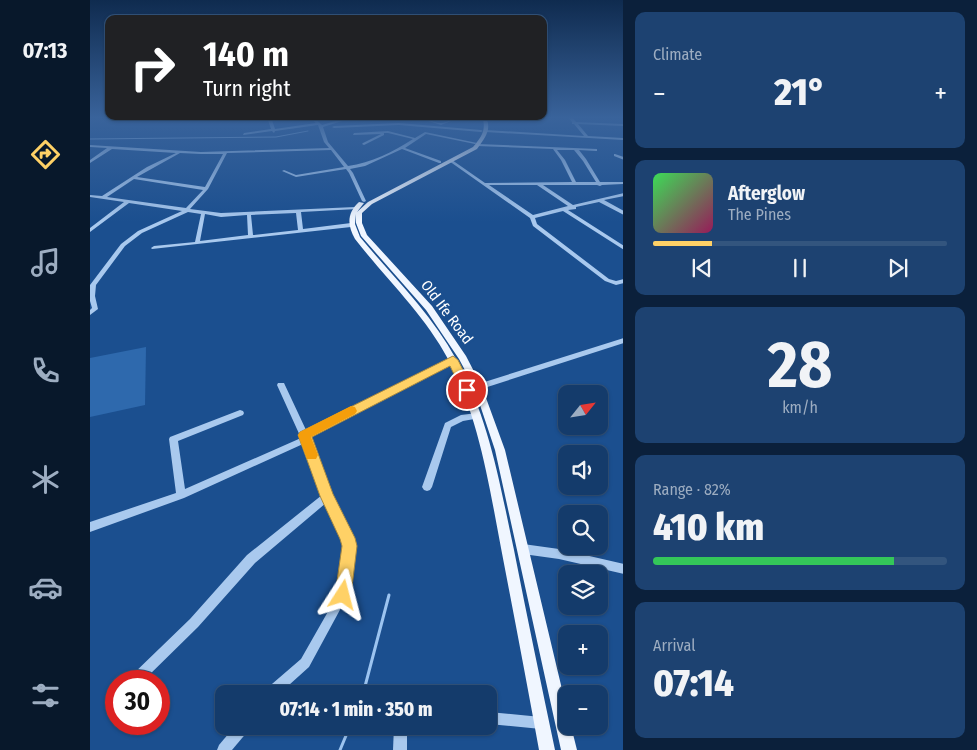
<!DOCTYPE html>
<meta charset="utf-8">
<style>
body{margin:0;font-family:"Fira Sans Condensed",sans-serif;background:#1d4271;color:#f1f3f6;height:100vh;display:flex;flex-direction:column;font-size:19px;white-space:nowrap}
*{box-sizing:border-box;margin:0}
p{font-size:16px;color:#9dadc1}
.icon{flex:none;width:28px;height:28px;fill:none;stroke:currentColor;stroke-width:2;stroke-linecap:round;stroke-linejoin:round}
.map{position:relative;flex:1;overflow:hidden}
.panel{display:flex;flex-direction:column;gap:12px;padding:12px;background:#0b203b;width:354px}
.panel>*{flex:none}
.banner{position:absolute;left:15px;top:15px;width:442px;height:105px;border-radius:10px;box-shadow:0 1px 4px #0004,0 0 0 1px #33557e;background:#202124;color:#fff;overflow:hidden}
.needle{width:32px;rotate:60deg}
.tools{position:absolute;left:468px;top:385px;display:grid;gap:10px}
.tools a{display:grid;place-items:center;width:50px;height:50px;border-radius:10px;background:#143b6b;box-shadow:0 1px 4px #0004,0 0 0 1px #33557e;font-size:25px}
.speed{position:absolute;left:15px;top:670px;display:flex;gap:10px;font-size:25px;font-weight:700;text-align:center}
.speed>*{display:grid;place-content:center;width:65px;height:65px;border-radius:50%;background:#143b6b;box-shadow:0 1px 4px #0004,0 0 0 1px #33557e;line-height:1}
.speed .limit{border:8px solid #d22;background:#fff;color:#111}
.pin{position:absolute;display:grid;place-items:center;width:42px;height:42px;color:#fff;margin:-21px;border:2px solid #fff;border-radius:50%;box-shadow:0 1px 5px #0007}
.me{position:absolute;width:55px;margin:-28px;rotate:9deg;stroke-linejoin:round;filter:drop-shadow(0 0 4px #0008)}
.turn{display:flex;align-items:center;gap:18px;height:105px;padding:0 15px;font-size:22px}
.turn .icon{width:65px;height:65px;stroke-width:2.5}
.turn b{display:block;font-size:35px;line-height:42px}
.big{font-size:38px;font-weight:800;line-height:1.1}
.panel .tile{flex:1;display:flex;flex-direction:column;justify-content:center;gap:8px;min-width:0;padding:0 18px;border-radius:10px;background:#1d4271}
.panel .dial{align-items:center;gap:0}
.dial b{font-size:65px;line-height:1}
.song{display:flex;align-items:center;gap:15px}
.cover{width:60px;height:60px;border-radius:8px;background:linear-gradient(135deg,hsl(130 70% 55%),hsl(330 70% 35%))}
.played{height:5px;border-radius:2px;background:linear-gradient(90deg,#ffd166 20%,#33557e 20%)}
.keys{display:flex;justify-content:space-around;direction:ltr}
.heat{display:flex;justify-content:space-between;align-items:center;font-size:28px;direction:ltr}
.charge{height:8px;border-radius:4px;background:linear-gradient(90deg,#34c759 82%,#33557e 0)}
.trip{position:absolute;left:125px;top:685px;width:282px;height:50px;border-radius:10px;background:#143b6b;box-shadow:0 1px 4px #0004,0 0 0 1px #33557e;font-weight:800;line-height:50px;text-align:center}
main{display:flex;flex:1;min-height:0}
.dock{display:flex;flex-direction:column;width:90px;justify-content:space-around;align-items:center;background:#08182b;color:#9dadc1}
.dock .icon{width:35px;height:35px}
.dock .selected{color:#ffd166}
.dock b{font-size:22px;color:#f1f3f6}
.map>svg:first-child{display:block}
.green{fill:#2e69ad}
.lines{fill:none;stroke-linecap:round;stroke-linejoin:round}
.stream-far1{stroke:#9cc4f0;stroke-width:1}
.stream{stroke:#9cc4f0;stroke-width:3}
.minor{fill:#a9c9ee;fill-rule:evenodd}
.major{fill:#f0f6ff;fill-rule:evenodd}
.route{fill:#ffd166;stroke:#a68842}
.slow{fill:#f59e0b}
.labels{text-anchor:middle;stroke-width:5;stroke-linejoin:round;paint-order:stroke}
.street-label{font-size:15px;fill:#fff;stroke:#1b4f8f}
</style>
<main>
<nav class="dock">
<b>07:13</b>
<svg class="icon selected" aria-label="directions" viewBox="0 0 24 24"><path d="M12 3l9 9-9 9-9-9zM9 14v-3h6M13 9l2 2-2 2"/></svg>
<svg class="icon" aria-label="music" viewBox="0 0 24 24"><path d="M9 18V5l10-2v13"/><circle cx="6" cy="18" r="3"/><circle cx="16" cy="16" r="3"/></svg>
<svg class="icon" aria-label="phone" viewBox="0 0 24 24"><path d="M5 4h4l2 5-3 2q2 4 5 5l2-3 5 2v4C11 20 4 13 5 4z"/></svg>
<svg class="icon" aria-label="climate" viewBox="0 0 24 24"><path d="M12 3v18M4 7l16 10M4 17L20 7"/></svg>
<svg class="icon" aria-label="car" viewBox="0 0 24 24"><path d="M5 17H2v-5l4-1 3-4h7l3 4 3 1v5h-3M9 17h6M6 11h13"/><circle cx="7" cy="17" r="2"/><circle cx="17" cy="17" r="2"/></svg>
<svg class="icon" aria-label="filters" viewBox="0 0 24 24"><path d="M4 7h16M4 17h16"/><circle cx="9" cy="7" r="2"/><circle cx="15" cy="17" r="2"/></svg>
</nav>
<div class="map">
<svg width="534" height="750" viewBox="0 0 534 750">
<rect width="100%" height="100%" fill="#1b4f8f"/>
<!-- green -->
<polygon class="green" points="56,347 55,405 0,417 0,358"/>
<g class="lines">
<!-- stream-far1 -->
<polyline class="stream-far1" points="0,139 186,137 218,131"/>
<!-- stream -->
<g class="stream">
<polyline points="273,694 299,595"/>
<polyline points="250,750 260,726"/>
</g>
<!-- minor -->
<g class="minor">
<path d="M 177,117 L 181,117 L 185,129 L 226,123 L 219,117 L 223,117 L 232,125 L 259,117 L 265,117 L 233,127 L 238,142 L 258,166 C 281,163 303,152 323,139 L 298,133 L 294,133 L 294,135 L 274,145 L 272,144 L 273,143 L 291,134 L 263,135 L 264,133 L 298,131 L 325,138 L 335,132 L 387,143 L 385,144 L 336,134 L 315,148 L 351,161 L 351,163 L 349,163 L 312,149 L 275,166 L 260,169 L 263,173 L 276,201 L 274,202 L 272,201 L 259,173 L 256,169 L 206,177 L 192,171 L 194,170 L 206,175 L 254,167 L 241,150 L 137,153 L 118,189 L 100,209 L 131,213 L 265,207 L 267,208 L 267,209 L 211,212 L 213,229 L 261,223 L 264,225 L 261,227 L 62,249 L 61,248 L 64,246 L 105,242 L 111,214 L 98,212 L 52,233 L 35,246 L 6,285 L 5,296 L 8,309 L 0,315 L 0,310 L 2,308 L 0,301 L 0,285 L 31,244 L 48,231 L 92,211 L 39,203 L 0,232 L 0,228 L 34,202 L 0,197 L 0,195 L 12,196 L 57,167 L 86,153 L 22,149 L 0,163 L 0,160 L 17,148 L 0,147 L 0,145 L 111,152 L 239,148 L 234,142 L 228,125 L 185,131 L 184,133 L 182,131 L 153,135 L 154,133 L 181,129 ZM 90,153 L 111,154 L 133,154 L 115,187 L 47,177 ZM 44,179 L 113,190 L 96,208 L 17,197 ZM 206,213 L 208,230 L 163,235 L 161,215 ZM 115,214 L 131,217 L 157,215 L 158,235 L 110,241 Z"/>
<polygon points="308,117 317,117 301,120 299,119"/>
<path d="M 326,117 C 335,117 343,123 351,123 C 358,123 363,117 371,117 L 351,125 Z"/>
<polygon points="478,117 482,117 486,122 534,124 534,126 488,124 498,136 534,138 534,140 396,132 394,131 396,130 494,136 484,124 482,124 482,122"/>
<polygon points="309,123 391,130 393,131 391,132 309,125 244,128 242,127 244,126"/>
<path d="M 388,144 L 507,149 L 507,151 L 506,151 L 489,150 L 496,159 L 510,182 L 534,182 L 534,184 L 512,185 L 510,186 L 507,185 L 453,185 L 483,205 L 534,193 L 534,196 L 514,200 L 534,211 L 534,215 L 509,202 L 486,207 L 486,209 L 478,210 L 534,246 L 534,250 L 473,211 L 445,218 L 447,224 L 519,279 L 526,281 L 534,279 L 534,283 L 526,285 L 515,281 L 443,226 L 440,218 L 359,161 L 362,160 L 395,183 L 482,182 L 471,160 L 463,149 L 387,146 L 387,144 ZM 467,150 L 484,150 L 493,161 L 506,182 L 486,182 L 475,160 ZM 399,185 L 447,185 L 478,206 L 443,215 Z"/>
<polygon points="525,154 534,157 534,160 524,156 524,154"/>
<polygon points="534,338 534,343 388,390 385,389 384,387 385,385"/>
<polygon points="363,357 366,358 367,360 366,362 219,436 241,494 260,530 264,546 258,595 219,667 189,694 173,694 175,690 211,659 248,594 254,546 250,531 236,503 165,563 108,627 53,681 38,681 40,677 100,619 157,555 232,495 213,444 94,498 0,532 0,522 86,493 79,439 80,437 150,410 153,411 154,413 153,415 88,441 95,489 211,438 187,385 188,383 194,383 216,430"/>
<polygon points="387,413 390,414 391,416 390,418 373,421 361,427 342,487 340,490 337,491 334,490 332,487 355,423 371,415"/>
<polygon points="433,544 469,549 534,564 534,574 469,559 433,554 429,553 428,549 429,545"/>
<polygon points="399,712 451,717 456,718 457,723 456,728 451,729 399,724"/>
<polygon points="145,726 159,726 158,731 142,750 127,750 129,745"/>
<polygon points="304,726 317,726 317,750 303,750"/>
</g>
<!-- major -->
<path class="major" d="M 392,117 L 396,117 C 402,130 395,138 387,149 L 282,204 L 272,213 L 272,223 L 277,235 L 342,306 L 376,356 L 392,387 L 415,450 L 476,706 L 476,726 L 481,726 L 487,750 L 471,750 L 405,450 L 384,387 L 369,359 L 336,310 L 271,236 L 266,223 L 266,214 L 265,224 L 270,237 C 303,277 341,313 366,359 C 399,417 410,485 424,550 C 437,617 451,683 465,750 L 449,750 C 437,683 424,616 411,548 C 399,485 389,417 358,359 C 334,314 296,279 265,239 C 257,225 257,213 269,202 L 274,203 L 267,212 L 278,202 L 383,147 C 391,137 397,130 392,117 Z"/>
</g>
<!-- sky -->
<linearGradient id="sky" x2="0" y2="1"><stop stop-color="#0f2b4f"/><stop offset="0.53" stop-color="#39639b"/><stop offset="1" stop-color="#39639b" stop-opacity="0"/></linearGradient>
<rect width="534" height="222" fill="url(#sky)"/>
<!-- route -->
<polygon class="route" points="363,356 368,360 383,390 381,393 373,393 360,366 222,437 243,494 265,538 267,546 261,595 259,601 253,604 247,601 245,595 252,546 250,539 230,496 208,435 210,432"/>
<!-- slow -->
<polygon class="slow" points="261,406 265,407 267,411 265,414 221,437 228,455 226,459 217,459 208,435 210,432"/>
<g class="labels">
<!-- street labels -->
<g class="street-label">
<text transform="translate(357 312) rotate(53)" y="5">Old Ife Road</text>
</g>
</g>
</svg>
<div class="tools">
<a><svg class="needle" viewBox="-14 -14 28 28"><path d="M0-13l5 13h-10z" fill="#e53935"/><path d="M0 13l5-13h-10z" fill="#9dadc1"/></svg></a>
<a><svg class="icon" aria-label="sound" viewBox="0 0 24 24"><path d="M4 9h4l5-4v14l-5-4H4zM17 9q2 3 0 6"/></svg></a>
<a><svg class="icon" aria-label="search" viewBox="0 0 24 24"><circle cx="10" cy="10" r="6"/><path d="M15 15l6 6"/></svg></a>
<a><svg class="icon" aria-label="layers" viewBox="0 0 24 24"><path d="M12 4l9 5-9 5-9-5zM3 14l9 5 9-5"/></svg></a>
<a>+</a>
<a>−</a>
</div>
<div class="speed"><div class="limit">30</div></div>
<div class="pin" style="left:377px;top:390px;background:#d93025"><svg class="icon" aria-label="arrive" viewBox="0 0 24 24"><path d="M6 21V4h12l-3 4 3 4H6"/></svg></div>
<svg class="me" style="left:253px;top:595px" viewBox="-20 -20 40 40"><path d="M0-17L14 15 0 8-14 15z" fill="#ffd166" stroke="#fff" stroke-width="4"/></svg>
<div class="trip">07:14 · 1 min · 350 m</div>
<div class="banner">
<div class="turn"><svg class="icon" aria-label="right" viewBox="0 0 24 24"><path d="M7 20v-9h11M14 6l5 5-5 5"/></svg><div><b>140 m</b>Turn right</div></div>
</div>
</div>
<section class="panel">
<div class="tile"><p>Climate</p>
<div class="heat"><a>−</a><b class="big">21°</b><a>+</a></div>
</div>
<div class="tile">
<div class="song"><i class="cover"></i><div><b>Afterglow</b><p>The Pines</p></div></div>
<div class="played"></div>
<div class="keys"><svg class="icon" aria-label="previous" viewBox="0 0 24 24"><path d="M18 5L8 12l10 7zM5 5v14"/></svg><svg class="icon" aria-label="pause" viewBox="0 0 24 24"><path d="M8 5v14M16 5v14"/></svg><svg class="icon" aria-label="next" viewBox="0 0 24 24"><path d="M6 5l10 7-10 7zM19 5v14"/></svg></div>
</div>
<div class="tile dial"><b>28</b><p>km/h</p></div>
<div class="tile"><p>Range · 82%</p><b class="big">410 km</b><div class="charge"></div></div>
<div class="tile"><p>Arrival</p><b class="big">07:14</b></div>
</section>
</main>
